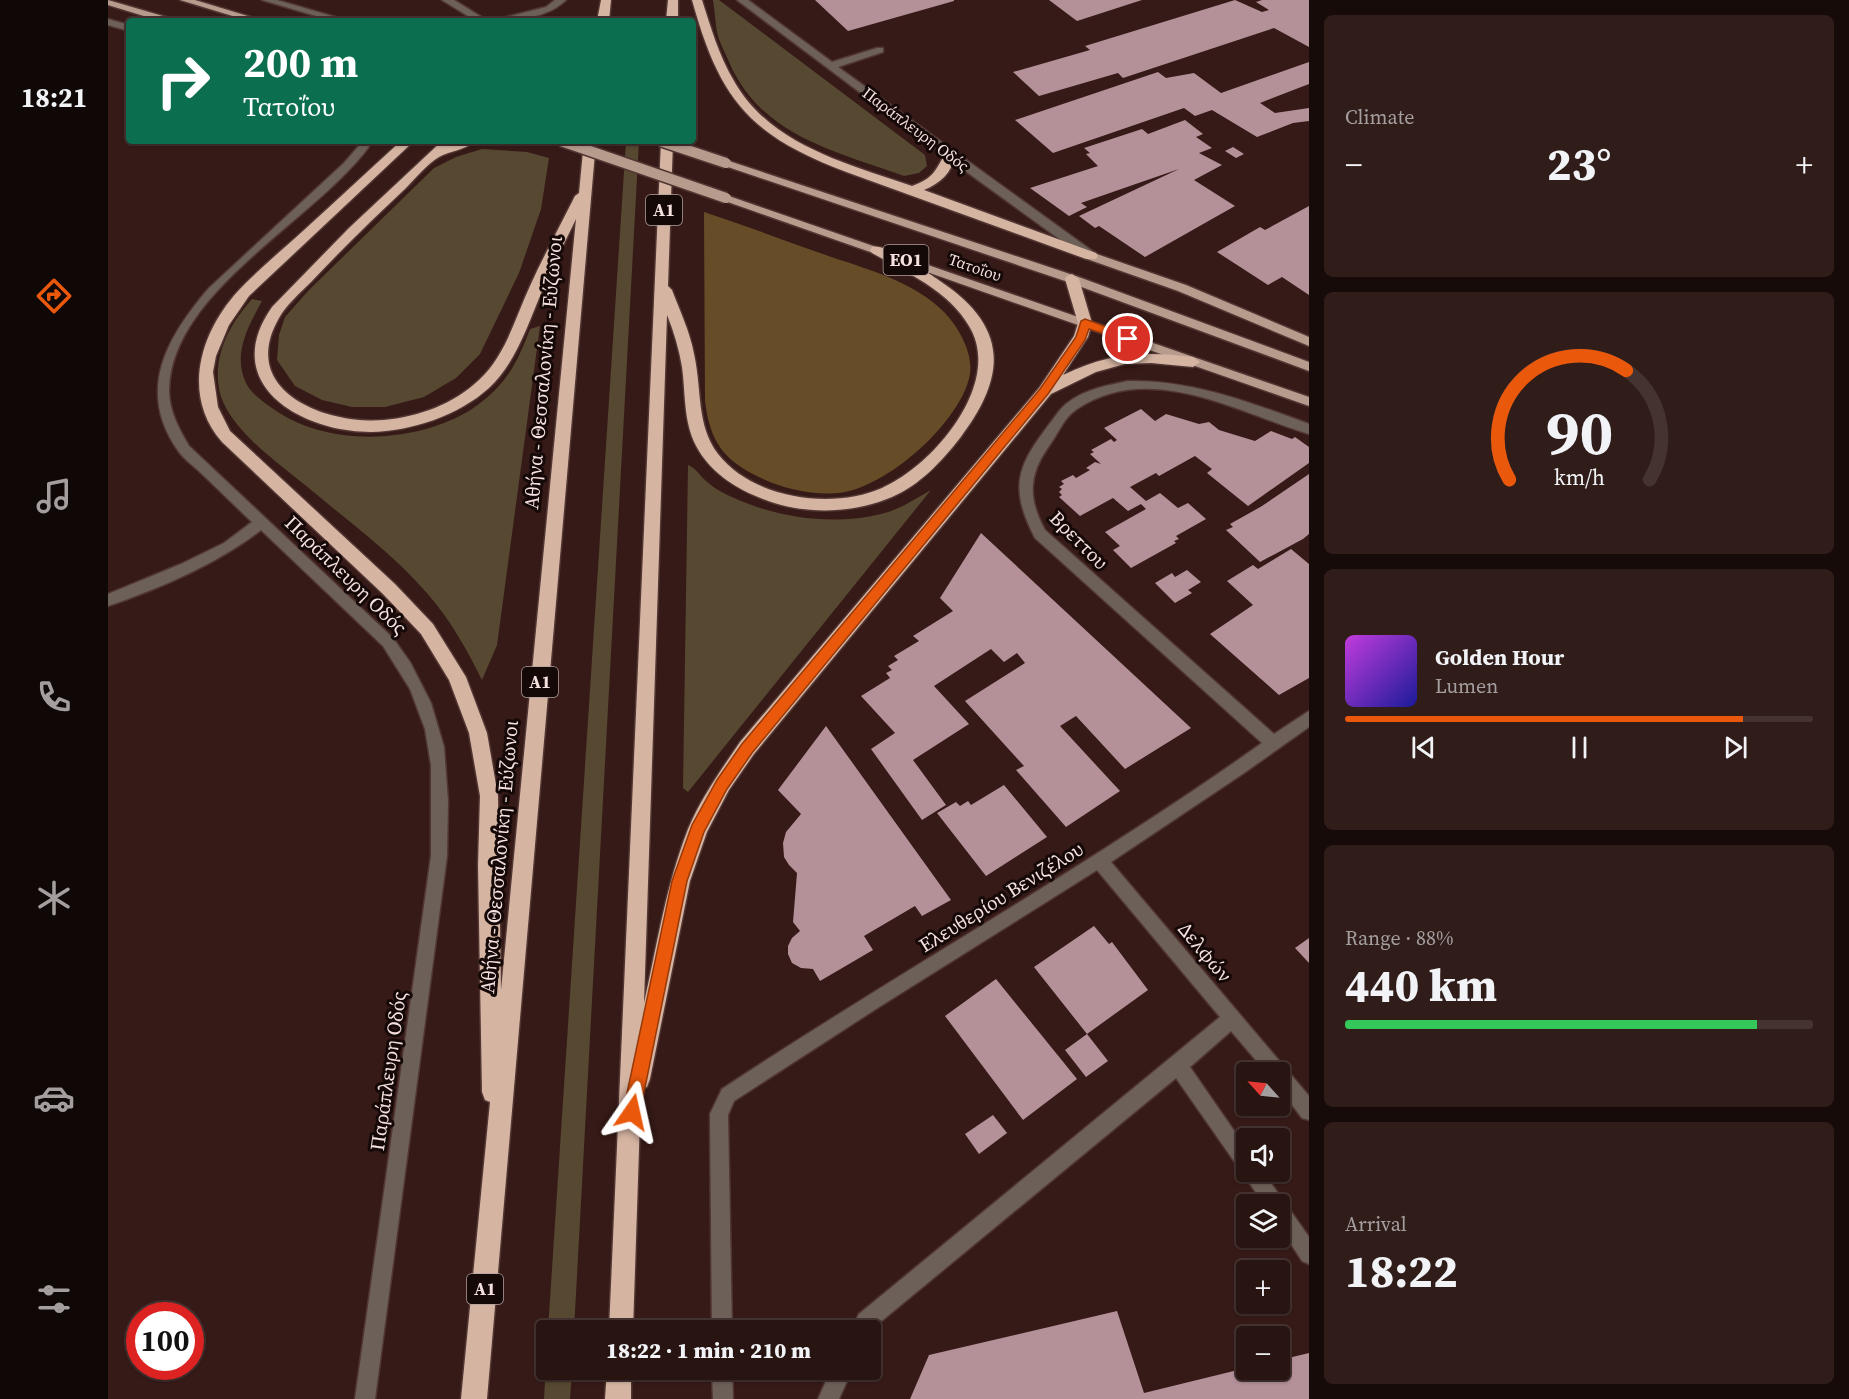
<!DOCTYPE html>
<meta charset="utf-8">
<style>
body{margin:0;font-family:"Source Serif 4",serif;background:#301d1a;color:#f1f3f6;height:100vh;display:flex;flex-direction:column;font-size:22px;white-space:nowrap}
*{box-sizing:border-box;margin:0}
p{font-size:20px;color:#a59e9f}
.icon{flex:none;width:33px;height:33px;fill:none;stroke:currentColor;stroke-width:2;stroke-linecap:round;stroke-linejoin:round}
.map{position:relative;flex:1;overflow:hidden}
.side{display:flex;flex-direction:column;gap:15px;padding:15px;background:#160b09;width:540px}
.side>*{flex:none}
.top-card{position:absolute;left:18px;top:18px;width:570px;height:126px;border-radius:6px;box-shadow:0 2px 4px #0004,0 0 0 2px #443331;background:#0b6e4f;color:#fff;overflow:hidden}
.needle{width:39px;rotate:297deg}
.fabs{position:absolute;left:1128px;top:1062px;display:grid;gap:12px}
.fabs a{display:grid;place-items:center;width:54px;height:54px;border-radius:6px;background:#281411;box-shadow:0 2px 4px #0004,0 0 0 2px #443331;font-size:30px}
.speed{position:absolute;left:18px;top:1302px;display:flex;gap:12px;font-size:30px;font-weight:700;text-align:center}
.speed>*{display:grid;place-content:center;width:78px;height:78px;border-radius:50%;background:#281411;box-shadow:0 2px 4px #0004,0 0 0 2px #443331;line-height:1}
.speed .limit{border:9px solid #d22;background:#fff;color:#111}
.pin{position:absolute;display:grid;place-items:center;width:51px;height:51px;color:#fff;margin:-26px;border:3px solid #fff;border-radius:50%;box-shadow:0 2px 6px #0007}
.me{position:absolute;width:66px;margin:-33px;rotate:11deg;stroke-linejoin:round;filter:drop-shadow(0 0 4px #0008)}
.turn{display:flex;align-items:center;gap:21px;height:126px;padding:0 18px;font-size:27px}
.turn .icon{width:78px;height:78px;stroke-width:2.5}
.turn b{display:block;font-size:42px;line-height:51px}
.big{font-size:45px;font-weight:800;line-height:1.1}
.side .tile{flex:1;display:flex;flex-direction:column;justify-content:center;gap:9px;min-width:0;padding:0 21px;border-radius:9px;background:#301d1a}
.side .dial{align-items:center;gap:0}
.dial svg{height:156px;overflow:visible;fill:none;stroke:#443331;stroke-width:7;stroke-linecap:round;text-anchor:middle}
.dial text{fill:#f1f3f6;stroke:none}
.song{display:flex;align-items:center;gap:18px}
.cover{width:72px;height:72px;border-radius:9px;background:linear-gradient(135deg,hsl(290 70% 55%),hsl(240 70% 35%))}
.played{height:6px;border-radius:3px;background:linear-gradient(90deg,#ea580c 85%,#443331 85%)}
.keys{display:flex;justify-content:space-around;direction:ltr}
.heat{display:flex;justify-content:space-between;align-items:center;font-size:33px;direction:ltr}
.charge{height:9px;border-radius:4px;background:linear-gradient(90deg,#34c759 88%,#443331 0)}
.trip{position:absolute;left:428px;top:1320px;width:345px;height:60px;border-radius:6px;background:#281411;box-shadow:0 2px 4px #0004,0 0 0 2px #443331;font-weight:800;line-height:60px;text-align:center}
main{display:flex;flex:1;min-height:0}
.tab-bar{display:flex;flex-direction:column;width:108px;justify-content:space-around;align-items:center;background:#100807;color:#a59e9f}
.tab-bar .icon{width:42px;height:42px}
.tab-bar .current{color:#ea580c}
.tab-bar b{font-size:27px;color:#f1f3f6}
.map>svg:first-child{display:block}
.green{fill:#574831}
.forest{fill:#674d27}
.building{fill:#b49099}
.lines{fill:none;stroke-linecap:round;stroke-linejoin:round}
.minor-casing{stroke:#513633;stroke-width:3}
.major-casing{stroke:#513633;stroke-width:3}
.highway-casing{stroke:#513633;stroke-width:3}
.minor{fill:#6d6058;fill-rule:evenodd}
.major{fill:#b79c8d;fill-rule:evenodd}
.highway{fill:#d5b4a2;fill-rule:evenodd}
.major-bridge-casing{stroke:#513633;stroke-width:13;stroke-linecap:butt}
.major-bridge{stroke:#b79c8d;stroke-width:10}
.route{fill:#ea580c;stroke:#983908;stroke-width:1.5}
.labels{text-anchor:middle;stroke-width:6;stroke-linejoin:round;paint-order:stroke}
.far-street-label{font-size:16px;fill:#f5e1de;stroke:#150907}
.shield{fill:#150907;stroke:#b2a09e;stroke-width:1.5}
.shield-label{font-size:18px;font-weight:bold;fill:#f5e1de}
.street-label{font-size:20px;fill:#f5e1de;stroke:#150907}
</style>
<main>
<nav class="tab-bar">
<b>18:21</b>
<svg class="icon current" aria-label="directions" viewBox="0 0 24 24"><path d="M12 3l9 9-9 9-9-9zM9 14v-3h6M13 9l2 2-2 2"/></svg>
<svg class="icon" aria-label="music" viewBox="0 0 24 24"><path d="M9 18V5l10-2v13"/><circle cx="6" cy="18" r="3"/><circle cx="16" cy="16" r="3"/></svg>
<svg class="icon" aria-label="phone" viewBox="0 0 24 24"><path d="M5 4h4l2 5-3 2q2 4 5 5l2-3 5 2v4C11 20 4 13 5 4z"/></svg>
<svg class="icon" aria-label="climate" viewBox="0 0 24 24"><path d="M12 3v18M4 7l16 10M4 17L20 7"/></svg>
<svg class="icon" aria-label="car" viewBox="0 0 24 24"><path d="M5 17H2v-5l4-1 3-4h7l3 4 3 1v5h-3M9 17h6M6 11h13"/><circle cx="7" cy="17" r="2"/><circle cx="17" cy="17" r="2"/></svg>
<svg class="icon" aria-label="filters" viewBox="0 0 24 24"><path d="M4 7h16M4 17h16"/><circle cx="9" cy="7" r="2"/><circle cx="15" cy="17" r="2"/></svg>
</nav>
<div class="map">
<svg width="1201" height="1399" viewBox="0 0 1201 1399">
<rect width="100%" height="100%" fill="#361a17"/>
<!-- green -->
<g class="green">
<path d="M 605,0 L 611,0 L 817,155 L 819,166 L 811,173 L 796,176 C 727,151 653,136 621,62 C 617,52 611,42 609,32 C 607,22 607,11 605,0 Z"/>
<polygon points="518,141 531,141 466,1330 440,1330"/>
<polygon points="374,149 419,152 441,158 433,209 411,273 372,354 348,378 316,397 277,407 244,407 214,400 187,386 169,360 171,335 177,317 201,290 326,168 348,157"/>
<path d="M 144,299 L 154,301 C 141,325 124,354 138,383 C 142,392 155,402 164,408 C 218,448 309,444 364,409 C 397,387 409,364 422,329 L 432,326 L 389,645 L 374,680 C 358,648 342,619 318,592 C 284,553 241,522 202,489 C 173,465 118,428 111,389 C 105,354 122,324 144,299 Z"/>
<path d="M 580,465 C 588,468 591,475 597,480 C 604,487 615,493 624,497 C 669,518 725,526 773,514 C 791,510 807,499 823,490 L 580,792 L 575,788 Z"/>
<polygon points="438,1362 438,1370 464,1370 462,1399 436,1399"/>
</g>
<!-- forest -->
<path class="forest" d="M 596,212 C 635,225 673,239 712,253 C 754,268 805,280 837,313 C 851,328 865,353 862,374 C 854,421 778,489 730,493 C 704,495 675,489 651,477 C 615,460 602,441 597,401 Z"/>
<!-- building -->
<g class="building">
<polygon points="707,0 846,0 846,1 740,31"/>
<polygon points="941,0 1034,0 969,21"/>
<polygon points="1127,0 1154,12 1161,10 1148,2 1154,0 1201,0 1201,47 1166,28 1015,78 1010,73 931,96 905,72 982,50 977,46"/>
<polygon points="1201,62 1201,84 1152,103 1167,113 1201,108 1201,121 1185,123 1149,137 1104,110 1087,116 1076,108 945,153 907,120 1050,72 1058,78 1086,73 1113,93"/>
<polygon points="1077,120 1095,134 1088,137 1104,148 1091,153 1114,165 1086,180 1127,206 1037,257 991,226 987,228 971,216 1071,169 973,203 979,207 961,216 922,188 990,166 978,154 982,153 976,148 1034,129 1040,134"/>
<polygon points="1125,147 1136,154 1128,158 1117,151"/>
<polygon points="1201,206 1201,295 1174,277 1160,285 1109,252 1152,227 1157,230"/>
<polygon points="1033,409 1047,421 1058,414 1091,424 1101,422 1111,430 1147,441 1163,431 1184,439 1187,437 1201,447 1201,463 1140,506 1099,473 1104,469 1087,456 1051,476 1048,473 1022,487 1038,501 1052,493 1070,508 1080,503 1098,519 1068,536 1071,539 1066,541 1068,543 1023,568 1005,550 1012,546 997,532 1038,509 1033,504 1020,511 1005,498 972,516 951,497 954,495 951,492 954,489 951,487 956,484 953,481 965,475 968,478 982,470 978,468 987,462 993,464 982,454 986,452 983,450 1003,439 1006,442 1009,440 996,428"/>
<polygon points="1201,474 1201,534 1195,539 1152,562 1118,530 1125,527 1122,524 1154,506"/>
<polygon points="873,533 1083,728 1017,769 968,716 952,726 1012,791 958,827 908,770 916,766 857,701 917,663 909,653 896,662 883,649 826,686 861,724 805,760 838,805 814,820 763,749 787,733 753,696 782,678 778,673 784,670 780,666 790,660 786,656 811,641 805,636 845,611 832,598"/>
<polygon points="1183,549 1201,564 1201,678 1171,695 1102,634 1145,605 1119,581 1145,565 1150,569"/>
<polygon points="1079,570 1093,582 1080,590 1084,593 1067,603 1047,583 1064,573 1067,577"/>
<polygon points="718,726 843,900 814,916 807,906 756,936 765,950 712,981 705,969 693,968 684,963 680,954 680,946 684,938 692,931 685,922 689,873 681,865 676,857 675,843 678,832 693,814 670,790"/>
<polygon points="896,785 939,837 878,876 829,813 848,802 852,806 860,801 863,805"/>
<polygon points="986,926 1001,944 1004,942 1040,990 979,1034 1000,1061 978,1077 957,1050 979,1034 926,967"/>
<polygon points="1201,938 1201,963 1187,948"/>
<polygon points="888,979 969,1079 915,1120 837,1016"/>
<polygon points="885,1115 899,1133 871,1154 857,1134"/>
<polygon points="1009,1311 1036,1393 1138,1368 1172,1370 1172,1360 1201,1353 1201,1399 802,1399 821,1355"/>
</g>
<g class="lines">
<!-- minor casing -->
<g class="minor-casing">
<g id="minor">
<polygon points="154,0 169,0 241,21 225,21"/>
<polygon points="334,0 346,0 380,21 368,21"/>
<path d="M 447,0 L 458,0 C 440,18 407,21 383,21 L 438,7 Z"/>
<polygon points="629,0 640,0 724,62 769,48 775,48 775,52 730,67 987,253 987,259 979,259 838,157"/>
<polygon points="0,19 21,25 21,31 0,25"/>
<path d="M 255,141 L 265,141 C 213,218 63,289 61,390 C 61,411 71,429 81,446 L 285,638 L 302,662 L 323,703 L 336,747 L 340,801 L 339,856 L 267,1399 L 247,1399 L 323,856 L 323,765 L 317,729 L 302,689 L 275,646 L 153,530 C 109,564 53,588 0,606 L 0,594 L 73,564 L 116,543 L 144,522 C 127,506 111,490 94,474 C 87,467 77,460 71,452 C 27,391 59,337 101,288 L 236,163 Z"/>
<path d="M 1020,381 C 1084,380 1141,402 1201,424 L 1201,434 C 1129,412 1041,360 969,409 C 956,417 950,434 941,446 C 920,475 920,499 937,530 L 1166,734 L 1201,711 L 1201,727 L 1136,773 L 1003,862 L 1201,1096 L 1201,1120 L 1194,1118 L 1172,1089 L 1172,1072 L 1158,1072 L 1123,1031 L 1082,1067 L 1138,1148 L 1138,1172 L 1155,1172 L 1201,1237 L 1201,1264 L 1194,1261 L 1172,1227 L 1172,1204 L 1156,1204 L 1068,1078 L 765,1328 L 762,1334 L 762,1330 L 743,1330 L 751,1314 L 1112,1017 L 989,870 L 771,1007 L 626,1101 L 620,1115 L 624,1330 L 604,1330 L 602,1114 L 614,1089 C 792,971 980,867 1154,743 L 927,538 C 896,479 915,459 952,410 C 969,391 996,386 1020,381 Z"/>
<polygon points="604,1370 624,1370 625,1399 605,1399"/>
<polygon points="723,1370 744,1370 731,1399 710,1399"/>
</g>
</g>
<!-- major casing -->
<g class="major-casing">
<g id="major">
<polygon points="0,0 65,19 67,21 52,21 0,5"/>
<polygon points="72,0 87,0 156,21 141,21"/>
<polygon points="618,160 968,276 1201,362 1201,371 960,282 614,165 614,161"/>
<polygon points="618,195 1201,397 1201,406 614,200 614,196"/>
<polygon points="983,252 1078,285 1201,337 1201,346 1070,291 979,259 979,253"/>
</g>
</g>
<!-- highway casing -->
<g class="highway-casing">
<g id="highway">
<polygon points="493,0 503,0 501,21 489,21"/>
<polygon points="560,0 570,0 570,21 558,21"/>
<path d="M 584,0 L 594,0 C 603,28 611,56 626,81 C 662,145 740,164 804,186 C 826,178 827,171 838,152 L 846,152 L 848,155 C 843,173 833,183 816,190 L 988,253 L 990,256 L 988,259 L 978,259 L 741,173 C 642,136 612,101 584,0 Z"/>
<path d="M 293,141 L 306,141 L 141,296 L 121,325 L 108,356 L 105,372 L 110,407 L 122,431 L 287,584 L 325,624 L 358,677 L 379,733 L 390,796 L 393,990 L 468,219 C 457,242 445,265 435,289 C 420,323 409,362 381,388 C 350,416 303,431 263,432 C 193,432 110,384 164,307 L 241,228 L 334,141 L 347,141 L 346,143 L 367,141 C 358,150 341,151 331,157 C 319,164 307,179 298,188 C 266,218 234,249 204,281 C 193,292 179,304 171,318 C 129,391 218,425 276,420 C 310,417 346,404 371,380 C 398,355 407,318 422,286 C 436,255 452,226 467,196 L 471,193 L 476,141 L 488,141 L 379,1399 L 353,1399 L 382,1102 L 377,1100 L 374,1092 L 370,865 L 372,796 L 361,733 L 341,680 L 313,634 L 275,594 L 114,442 C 73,395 92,332 131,290 C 151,269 174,250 195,231 C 228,201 260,171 293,141 Z"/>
<path d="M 553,141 L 565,141 L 560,286 L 564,290 C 572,311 582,332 586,354 C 594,389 588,425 610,454 C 645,499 724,510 774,488 C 825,466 896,383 861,326 C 841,291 798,272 764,253 L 762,250 L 764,247 C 778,243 819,272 832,281 C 901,327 899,376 852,438 C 834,461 812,485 784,497 C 744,514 696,515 655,499 C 629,489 606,475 591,451 C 575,425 578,397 574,367 C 571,349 566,332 559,315 L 536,1003 C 549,945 558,885 580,829 C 593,798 613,770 632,742 L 931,388 L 966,336 L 970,323 L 957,279 L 959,276 L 964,274 L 971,279 L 984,323 L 980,337 L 955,375 C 1001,353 1035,351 1085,357 L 1092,362 L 1085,367 L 1043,363 L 1017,364 L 988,372 L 943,394 L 646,754 L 621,790 L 599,832 L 582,881 L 542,1079 L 539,1087 L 533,1089 L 525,1330 L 501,1330 Z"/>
<polygon points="499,1370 523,1370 523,1399 497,1399"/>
</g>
</g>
<!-- minor -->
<use href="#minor" class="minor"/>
<!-- major -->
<use href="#major" class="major"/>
<!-- highway -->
<use href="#highway" class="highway"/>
<!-- major-bridge casing -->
<g class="major-bridge-casing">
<g id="major-bridge">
<polyline points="453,141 618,198"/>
<polyline points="552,141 618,163"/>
</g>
</g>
<!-- major-bridge -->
<use href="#major-bridge" class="major-bridge"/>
</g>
<!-- route -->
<polygon class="route" points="977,319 1024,336 1026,339 1020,342 981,329 977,340 940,394 644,753 619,789 596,832 579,881 532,1112 530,1118 524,1121 518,1118 515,1112 564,881 584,825 609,780 634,744 932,389 968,337 973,321"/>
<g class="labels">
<!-- far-street labels -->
<g class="far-street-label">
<text transform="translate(808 129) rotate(37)" y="6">Παράπλευρη Οδός</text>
<text transform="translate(867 267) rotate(19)" y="6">Τατοΐου</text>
</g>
<!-- shield labels -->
<g class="shield">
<rect x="538" y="195" width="36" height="30" rx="4.5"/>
<rect x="775.5" y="245" width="45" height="30" rx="4.5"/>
<rect x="414" y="667" width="36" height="30" rx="4.5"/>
<rect x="359" y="1274" width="36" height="30" rx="4.5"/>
</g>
<g class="shield-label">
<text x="556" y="216">Α1</text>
<text x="798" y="266">ΕΟ1</text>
<text x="432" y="688">Α1</text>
<text x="377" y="1295">Α1</text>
</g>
<!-- street labels -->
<g class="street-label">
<text transform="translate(435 373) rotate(-85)" y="7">Αθήνα - Θεσσαλονίκη - Εύζωνοι</text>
<text transform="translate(971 540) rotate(45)" y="7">Βρεττου</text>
<text transform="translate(238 575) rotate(44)" y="7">Παράπλευρη Οδός</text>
<text transform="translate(391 857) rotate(-85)" y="7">Αθήνα - Θεσσαλονίκη - Εύζωνοι</text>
<text transform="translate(893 897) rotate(-32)" y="7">Ελευθερίου Βενιζέλου</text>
<text transform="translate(1097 952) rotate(50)" y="7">Δελφών</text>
<text transform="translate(280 1071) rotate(-82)" y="7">Παράπλευρη Οδός</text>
</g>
</g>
</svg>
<div class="fabs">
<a><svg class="needle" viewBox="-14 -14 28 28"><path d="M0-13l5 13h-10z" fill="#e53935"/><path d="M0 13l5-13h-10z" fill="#a59e9f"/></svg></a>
<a><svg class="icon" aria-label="sound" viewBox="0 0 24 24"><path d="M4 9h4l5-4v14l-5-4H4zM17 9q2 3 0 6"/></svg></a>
<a><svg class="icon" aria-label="layers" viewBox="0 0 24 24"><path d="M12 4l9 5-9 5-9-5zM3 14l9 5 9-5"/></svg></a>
<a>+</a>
<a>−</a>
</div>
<div class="speed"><div class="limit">100</div></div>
<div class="pin" style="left:1020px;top:339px;background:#d93025"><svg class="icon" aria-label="arrive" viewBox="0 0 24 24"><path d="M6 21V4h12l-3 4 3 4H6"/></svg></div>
<svg class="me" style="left:524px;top:1112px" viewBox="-20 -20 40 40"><path d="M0-17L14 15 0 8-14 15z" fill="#ea580c" stroke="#fff" stroke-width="4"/></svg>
<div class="trip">18:22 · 1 min · 210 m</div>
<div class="top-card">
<div class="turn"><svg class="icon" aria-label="right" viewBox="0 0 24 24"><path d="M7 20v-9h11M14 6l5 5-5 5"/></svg><div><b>200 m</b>Τατοΐου</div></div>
</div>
</div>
<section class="side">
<div class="tile"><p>Climate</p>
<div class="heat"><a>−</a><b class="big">23°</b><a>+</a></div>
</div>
<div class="tile dial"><svg viewBox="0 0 100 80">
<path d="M14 69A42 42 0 1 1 86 69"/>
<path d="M14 69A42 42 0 0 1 74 13" stroke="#ea580c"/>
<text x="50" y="56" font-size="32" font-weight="700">90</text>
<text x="50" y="72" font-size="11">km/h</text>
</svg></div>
<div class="tile">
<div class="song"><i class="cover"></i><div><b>Golden Hour</b><p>Lumen</p></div></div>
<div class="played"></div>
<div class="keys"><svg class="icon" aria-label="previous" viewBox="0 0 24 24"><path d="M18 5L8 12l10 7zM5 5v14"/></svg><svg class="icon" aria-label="pause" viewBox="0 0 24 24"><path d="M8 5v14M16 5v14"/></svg><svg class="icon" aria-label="next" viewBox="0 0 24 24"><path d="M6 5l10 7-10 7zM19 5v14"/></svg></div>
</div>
<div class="tile"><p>Range · 88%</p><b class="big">440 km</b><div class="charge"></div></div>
<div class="tile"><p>Arrival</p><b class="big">18:22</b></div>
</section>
</main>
